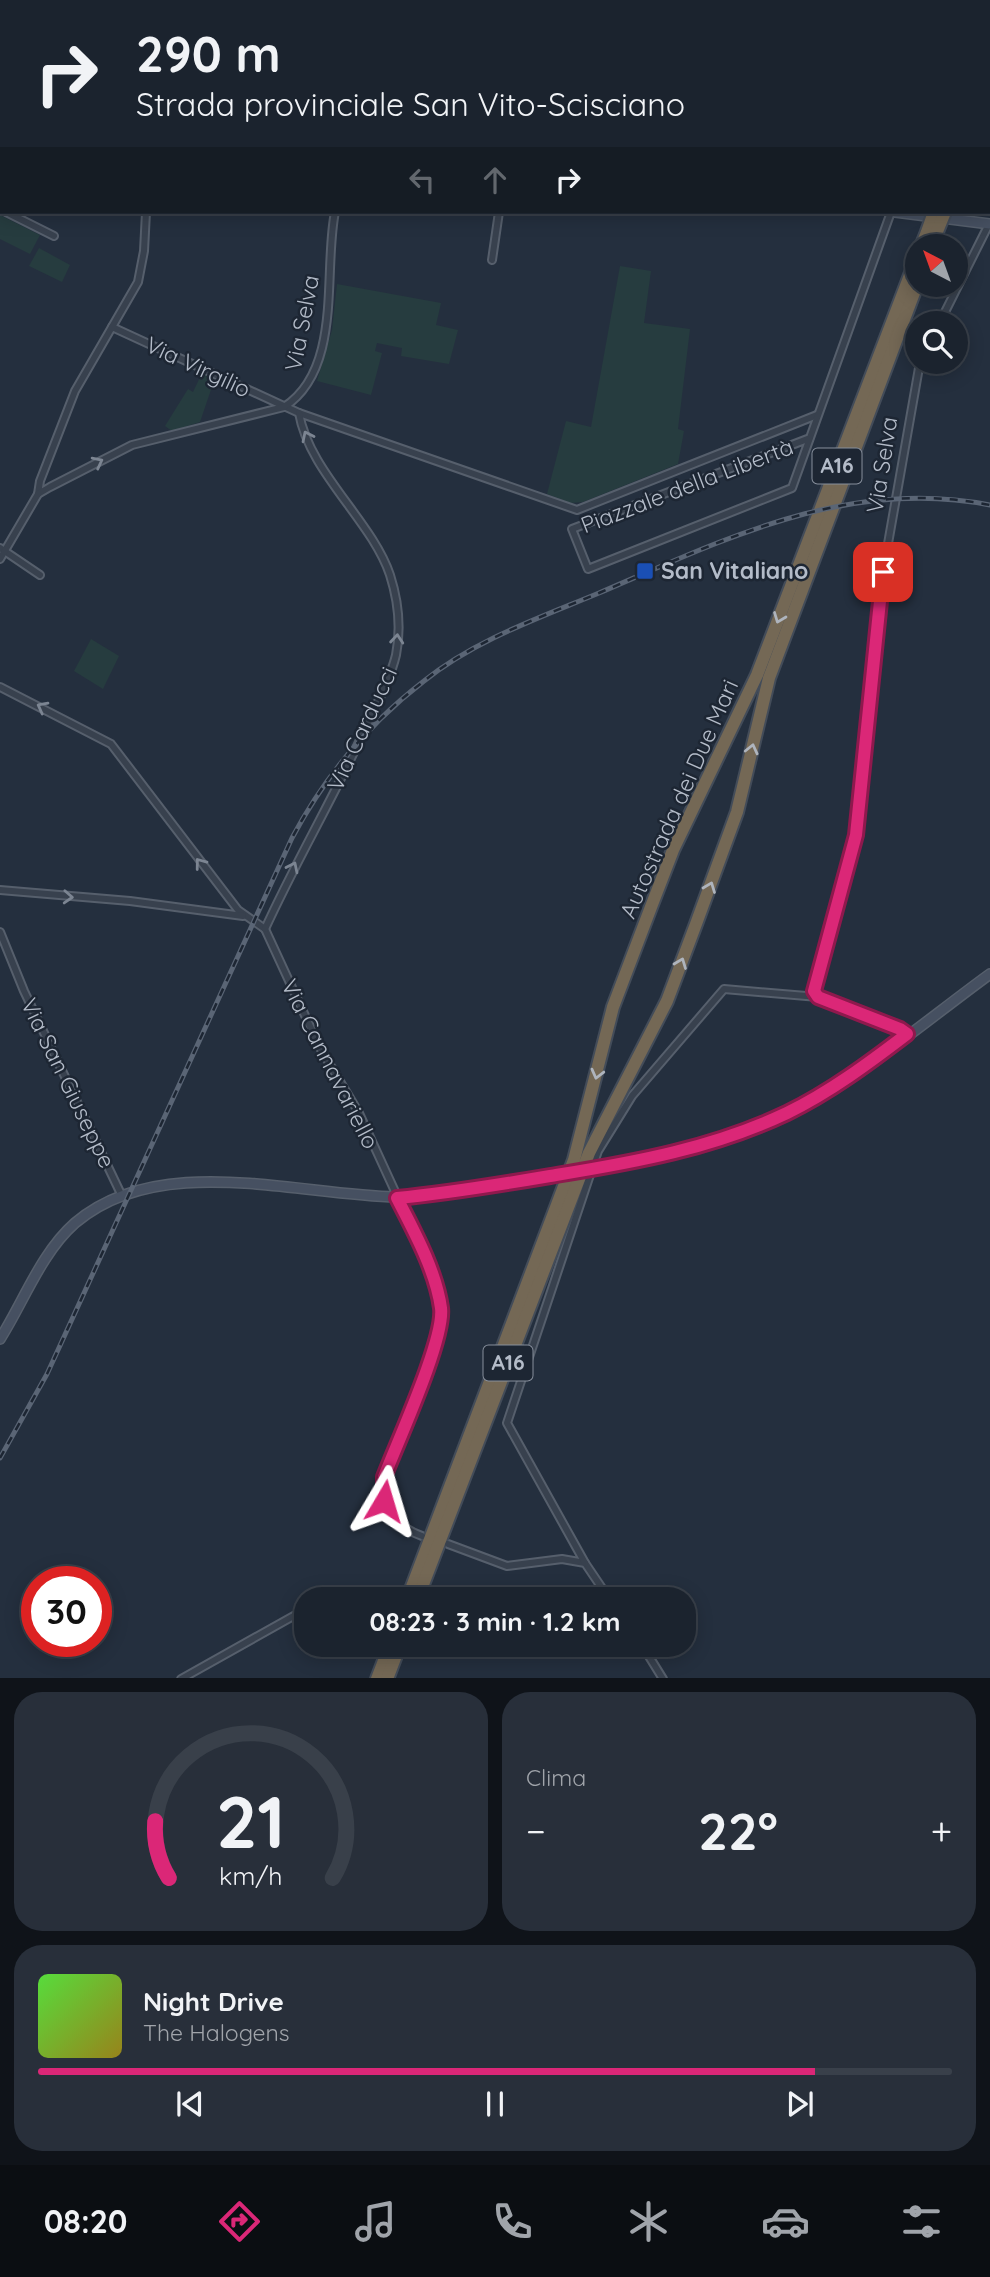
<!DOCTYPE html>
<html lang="it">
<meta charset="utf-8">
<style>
body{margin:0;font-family:Quicksand,sans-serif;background:#282f3a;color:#f1f3f6;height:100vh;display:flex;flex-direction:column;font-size:26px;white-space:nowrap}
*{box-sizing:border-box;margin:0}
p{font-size:23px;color:#a0a4aa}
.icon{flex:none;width:38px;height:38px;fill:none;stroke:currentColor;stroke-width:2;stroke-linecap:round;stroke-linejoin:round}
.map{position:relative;height:1678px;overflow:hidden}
.side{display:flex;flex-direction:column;gap:14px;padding:14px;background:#0f1319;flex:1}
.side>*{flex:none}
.guide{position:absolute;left:0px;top:0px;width:990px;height:214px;box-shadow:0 4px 18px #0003,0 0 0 2px #39404a;background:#1b232e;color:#f1f3f6;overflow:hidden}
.needle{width:46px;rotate:319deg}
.tools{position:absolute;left:905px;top:234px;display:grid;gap:14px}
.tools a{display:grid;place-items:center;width:63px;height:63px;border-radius:50%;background:#1b232e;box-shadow:0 4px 18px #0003,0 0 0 2px #39404a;font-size:35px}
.speed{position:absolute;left:21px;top:1566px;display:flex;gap:14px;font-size:35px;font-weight:700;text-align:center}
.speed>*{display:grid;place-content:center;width:91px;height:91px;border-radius:50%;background:#1b232e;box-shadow:0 4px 18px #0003,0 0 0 2px #39404a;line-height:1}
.speed .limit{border:10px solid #d22;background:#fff;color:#111}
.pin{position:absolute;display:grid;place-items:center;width:60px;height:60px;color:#fff;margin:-30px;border-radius:14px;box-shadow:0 4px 10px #0006}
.me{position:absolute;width:77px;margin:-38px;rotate:7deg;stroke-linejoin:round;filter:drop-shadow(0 0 5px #0008)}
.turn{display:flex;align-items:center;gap:24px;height:147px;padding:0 21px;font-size:32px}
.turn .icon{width:91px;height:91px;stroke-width:2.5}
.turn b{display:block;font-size:49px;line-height:60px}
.lanes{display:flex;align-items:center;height:66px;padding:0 21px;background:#0003;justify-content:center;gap:35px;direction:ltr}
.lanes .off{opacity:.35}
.big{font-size:52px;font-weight:700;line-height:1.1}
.side .widget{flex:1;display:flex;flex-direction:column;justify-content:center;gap:10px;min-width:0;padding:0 24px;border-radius:28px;background:#282f3a}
.side .dial{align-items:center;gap:0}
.dial svg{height:182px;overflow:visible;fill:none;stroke:#39404a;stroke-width:7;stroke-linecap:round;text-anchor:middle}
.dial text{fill:#f1f3f6;stroke:none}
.song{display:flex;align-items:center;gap:21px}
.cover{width:84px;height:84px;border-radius:10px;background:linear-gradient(135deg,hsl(110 70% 55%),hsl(50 70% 35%))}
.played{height:7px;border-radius:4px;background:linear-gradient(90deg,#db2777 85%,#39404a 85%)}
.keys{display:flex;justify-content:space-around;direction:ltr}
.heat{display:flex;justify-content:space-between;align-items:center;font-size:38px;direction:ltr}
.side .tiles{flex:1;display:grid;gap:14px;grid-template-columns:1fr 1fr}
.widget:last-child{grid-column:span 2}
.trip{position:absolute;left:294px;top:1587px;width:402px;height:70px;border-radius:28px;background:#1b232e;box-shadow:0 4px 18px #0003,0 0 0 2px #39404a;font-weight:700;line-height:70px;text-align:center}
.tabs{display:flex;height:112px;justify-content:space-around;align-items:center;background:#0b0e12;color:#a0a4aa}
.tabs .icon{width:49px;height:49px}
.tabs .on{color:#db2777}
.tabs b{font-size:32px;color:#f1f3f6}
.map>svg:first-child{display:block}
.green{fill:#263c3f}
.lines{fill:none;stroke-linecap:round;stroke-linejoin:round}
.street-casing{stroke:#565f6c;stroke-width:10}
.secondary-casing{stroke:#565f6c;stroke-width:12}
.highway-casing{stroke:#434c59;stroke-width:16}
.street{stroke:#38414e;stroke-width:6}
.secondary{stroke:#465061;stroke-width:9}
.highway{stroke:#746855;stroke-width:12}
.rail-casing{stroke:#5a6575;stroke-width:5}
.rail{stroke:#1d2633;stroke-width:2.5;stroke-dasharray:8;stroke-linecap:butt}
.secondary-bridge-casing{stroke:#565f6c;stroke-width:12;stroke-linecap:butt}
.highway-bridge-casing{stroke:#434c59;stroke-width:16;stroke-linecap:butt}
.secondary-bridge{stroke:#465061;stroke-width:9}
.highway-bridge{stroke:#746855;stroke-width:12}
.oneway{stroke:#7c8592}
.oneway2{stroke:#aeb4bd}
.route-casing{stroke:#8e194d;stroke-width:18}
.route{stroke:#db2777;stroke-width:12}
.transit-dot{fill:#1a4fb4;stroke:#1d2633;stroke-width:2.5}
.labels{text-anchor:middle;stroke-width:5;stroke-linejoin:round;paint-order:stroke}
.shield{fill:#1d2633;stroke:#878f9c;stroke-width:2}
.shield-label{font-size:21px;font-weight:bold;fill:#b4bcc9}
.street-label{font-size:23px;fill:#b4bcc9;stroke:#1d2633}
.poi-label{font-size:23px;font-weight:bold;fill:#b4bcc9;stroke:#1d2633;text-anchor:start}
</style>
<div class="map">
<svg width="990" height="1679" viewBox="0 0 990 1679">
<rect width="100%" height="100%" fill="#242f3e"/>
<!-- green -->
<g class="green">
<polygon points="0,215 40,235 30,254 0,239"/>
<polygon points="39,248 70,265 62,282 29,266"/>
<polygon points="620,266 651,271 644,323 690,329 678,429 684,431 678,464 583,502 570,503 547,494 566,421 591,427"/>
<polygon points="337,284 441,303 436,325 458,330 449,364 401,356 402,348 377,343 375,351 382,353 371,395 317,381 332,330"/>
<polygon points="203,371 215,378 200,422 172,431 165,426 188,389 193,392"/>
<polygon points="91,639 119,656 103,689 74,671"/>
</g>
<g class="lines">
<!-- street casing -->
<g class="street-casing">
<g id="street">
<polyline points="661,0 662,2"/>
<polyline points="446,2 447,0"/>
<polyline points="541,2 541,0"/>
<polyline points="959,2 960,0"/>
<polyline points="0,21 2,23"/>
<polyline points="0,209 2,210"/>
<polyline points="6,212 54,236"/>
<polyline points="492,260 499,212"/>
<polyline points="939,324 989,224"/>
<polyline points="112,327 299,413 577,510 817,415"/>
<polyline points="810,438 572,529 588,569 792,488 891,212"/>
<polyline points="38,494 40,481 75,391 138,282 144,251 146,212"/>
<polyline points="0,548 40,575"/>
<path d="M 0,559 L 38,494 L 50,487 L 132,445 L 284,407 C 343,369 323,271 335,212"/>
<polyline points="0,687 111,744 238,910 265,929"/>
<polyline points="0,890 130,901 243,916"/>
<path d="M 265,929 L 320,1048 L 359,1113 L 426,1259 L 441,1308 L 438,1336 L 383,1489 C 386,1513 399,1528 422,1536"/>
<path d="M 265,929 C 296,861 334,797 365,729 C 376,705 390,680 396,655 C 401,629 398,600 390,575 C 372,521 309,472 299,413"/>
<polyline points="0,932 24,991 121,1194"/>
<polyline points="907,1034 900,1029 818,997 814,986 856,835 883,572 920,362"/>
<polyline points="448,1544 507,1566 562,1559 585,1563 610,1600"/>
<polyline points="585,1563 507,1423 598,1151 632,1096 724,989 818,997"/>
<polyline points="324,1600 327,1598"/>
<polyline points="642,1645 663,1679"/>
<polyline points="181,1679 306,1609"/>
</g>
</g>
<!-- secondary casing -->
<g class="secondary-casing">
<g id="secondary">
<polyline points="0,90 2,91"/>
<polyline points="895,212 990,224"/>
<path d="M 608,1167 C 670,1156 730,1140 787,1113 C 860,1078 924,1022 990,974"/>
<path d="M 0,1339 C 24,1301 41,1253 75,1223 C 159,1151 296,1195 396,1197 C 443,1198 492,1186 538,1178"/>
</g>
</g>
<!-- highway casing -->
<g class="highway-casing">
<g id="highway">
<polyline points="989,71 990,68"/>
<polyline points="989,98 990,95"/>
<polyline points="921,247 927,232"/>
<polyline points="931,247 936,234"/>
<polyline points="407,1600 574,1160 613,1007 651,907 673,850 757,675 917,257"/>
<polyline points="417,1600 589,1153 667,1001 696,924 737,812 769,678 917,285"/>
<polyline points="377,1679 390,1645"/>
<polyline points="387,1679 400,1645"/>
</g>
</g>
<!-- street -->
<use href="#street" class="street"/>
<!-- secondary -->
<use href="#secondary" class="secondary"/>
<!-- highway -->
<use href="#highway" class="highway"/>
<!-- rail casing -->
<g class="rail-casing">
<path id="rail" d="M 0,1458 L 47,1374 L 292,838 C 325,776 368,724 424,681 C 475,640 539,618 599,593 C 725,539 849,477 990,505"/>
</g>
<!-- rail -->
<use href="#rail" class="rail"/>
<!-- secondary-bridge casing -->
<g class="secondary-bridge-casing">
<polyline id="secondary-bridge" points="538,1178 608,1167"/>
</g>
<!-- highway-bridge casing -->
<g class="highway-bridge-casing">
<g id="highway-bridge">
<polyline points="927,232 934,212"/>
<polyline points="936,234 945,212"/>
</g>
</g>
<!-- secondary-bridge -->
<use href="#secondary-bridge" class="secondary-bridge"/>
<!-- highway-bridge -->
<use href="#highway-bridge" class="highway-bridge"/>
</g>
<!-- one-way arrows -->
<defs><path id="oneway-chevron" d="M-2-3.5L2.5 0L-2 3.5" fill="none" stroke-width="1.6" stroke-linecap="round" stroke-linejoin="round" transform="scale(1.75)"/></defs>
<g class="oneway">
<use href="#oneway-chevron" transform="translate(307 436) rotate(-116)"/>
<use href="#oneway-chevron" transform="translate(98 462) rotate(-27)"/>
<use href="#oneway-chevron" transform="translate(397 639) rotate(-85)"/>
<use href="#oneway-chevron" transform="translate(42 707) rotate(-152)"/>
<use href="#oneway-chevron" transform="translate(200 863) rotate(-127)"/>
<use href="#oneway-chevron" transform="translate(293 867) rotate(-64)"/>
<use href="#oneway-chevron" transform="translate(68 897) rotate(3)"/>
</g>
<g class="oneway2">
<use href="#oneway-chevron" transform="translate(779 618) rotate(111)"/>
<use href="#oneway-chevron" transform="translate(752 749) rotate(-77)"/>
<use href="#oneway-chevron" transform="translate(710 887) rotate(-69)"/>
<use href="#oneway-chevron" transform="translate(681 963) rotate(-69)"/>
<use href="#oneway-chevron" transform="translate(597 1074) rotate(104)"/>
</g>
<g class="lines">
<!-- route casing -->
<g class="route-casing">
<path id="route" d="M 384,1501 L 384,1477 C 397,1443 445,1339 441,1308 C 436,1271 414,1231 397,1198 C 451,1193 503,1184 556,1175 C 636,1162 713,1148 787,1113 C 830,1092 869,1063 907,1034 L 900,1029 L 818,997 L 814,991 L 856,835 L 883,572"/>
</g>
<!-- route -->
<use href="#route" class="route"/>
</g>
<!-- markers -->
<rect class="transit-dot" x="636" y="562" width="18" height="18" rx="3.5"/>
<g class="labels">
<!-- shield labels -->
<g class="shield">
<rect x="812.5" y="448.5" width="49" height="35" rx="5"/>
<rect x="483.5" y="1345.5" width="49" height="35" rx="5"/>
</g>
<g class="shield-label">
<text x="837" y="473">A16</text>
<text x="508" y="1370">A16</text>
</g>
<!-- street labels -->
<g class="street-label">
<text transform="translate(302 323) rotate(-79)" y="8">Via Selva</text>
<text transform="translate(198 367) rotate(25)" y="8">Via Virgilio</text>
<text transform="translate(882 465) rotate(-81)" y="8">Via Selva</text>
<text transform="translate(687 486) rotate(-21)" y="8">Piazzale della Libertà</text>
<text transform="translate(362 729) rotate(-65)" y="8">Via Carducci</text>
<text transform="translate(679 799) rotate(-66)" y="8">Autostrada dei Due Mari</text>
<text transform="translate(330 1064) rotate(63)" y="8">Via Cannavariello</text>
<text transform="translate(68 1083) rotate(64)" y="8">Via San Giuseppe</text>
</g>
<!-- poi labels -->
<g class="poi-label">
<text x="661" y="579">San Vitaliano</text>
</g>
</g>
</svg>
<div class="tools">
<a><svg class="needle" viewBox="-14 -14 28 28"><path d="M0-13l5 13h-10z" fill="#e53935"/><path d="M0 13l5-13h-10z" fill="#a0a4aa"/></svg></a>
<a><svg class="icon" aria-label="search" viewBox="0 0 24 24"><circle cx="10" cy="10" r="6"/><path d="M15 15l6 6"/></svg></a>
</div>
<div class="speed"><div class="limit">30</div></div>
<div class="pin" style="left:883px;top:572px;background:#d93025"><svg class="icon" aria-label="arrive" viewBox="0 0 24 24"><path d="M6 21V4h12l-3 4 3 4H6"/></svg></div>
<svg class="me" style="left:384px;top:1501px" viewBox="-20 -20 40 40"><path d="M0-17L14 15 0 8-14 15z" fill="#db2777" stroke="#fff" stroke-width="4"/></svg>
<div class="trip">08:23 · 3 min · 1.2 km</div>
<div class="guide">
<div class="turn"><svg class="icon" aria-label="right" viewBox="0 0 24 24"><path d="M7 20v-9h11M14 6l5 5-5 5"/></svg><div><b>290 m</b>Strada provinciale San Vito-Scisciano</div></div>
<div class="lanes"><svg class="icon off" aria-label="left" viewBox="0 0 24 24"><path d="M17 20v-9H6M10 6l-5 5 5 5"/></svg><svg class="icon off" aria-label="ahead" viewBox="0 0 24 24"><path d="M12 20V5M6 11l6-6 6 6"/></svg><svg class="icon" aria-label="right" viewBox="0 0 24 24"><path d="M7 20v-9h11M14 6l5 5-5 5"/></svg></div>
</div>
</div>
<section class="side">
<div class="tiles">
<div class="widget dial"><svg viewBox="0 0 100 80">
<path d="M14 69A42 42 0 1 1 86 69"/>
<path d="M14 69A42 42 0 0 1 8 44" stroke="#db2777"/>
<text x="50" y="56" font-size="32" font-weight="700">21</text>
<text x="50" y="72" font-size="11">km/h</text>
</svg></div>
<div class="widget"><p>Clima</p>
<div class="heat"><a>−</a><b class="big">22°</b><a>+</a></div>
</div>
<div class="widget">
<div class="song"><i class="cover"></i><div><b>Night Drive</b><p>The Halogens</p></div></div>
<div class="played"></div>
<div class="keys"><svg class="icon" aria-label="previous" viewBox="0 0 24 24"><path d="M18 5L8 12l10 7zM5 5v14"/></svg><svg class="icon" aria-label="pause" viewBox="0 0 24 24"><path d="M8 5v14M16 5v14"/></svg><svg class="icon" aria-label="next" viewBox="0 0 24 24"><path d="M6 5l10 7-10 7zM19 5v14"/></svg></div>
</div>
</div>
</section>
<nav class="tabs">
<b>08:20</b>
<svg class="icon on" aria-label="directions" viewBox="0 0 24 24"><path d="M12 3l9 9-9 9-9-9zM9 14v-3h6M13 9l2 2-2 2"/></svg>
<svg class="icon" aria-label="music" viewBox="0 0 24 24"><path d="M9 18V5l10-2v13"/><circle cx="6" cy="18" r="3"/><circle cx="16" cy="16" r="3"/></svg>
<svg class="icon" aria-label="phone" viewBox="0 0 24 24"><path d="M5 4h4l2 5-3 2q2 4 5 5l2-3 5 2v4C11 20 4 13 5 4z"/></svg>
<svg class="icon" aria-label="climate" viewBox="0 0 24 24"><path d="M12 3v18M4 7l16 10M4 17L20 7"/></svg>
<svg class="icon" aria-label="car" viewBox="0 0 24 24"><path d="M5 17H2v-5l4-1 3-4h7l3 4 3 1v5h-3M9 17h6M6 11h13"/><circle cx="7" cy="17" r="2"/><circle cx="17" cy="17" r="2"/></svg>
<svg class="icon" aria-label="filters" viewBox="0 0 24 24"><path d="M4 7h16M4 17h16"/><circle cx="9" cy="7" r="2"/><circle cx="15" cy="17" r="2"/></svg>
</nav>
